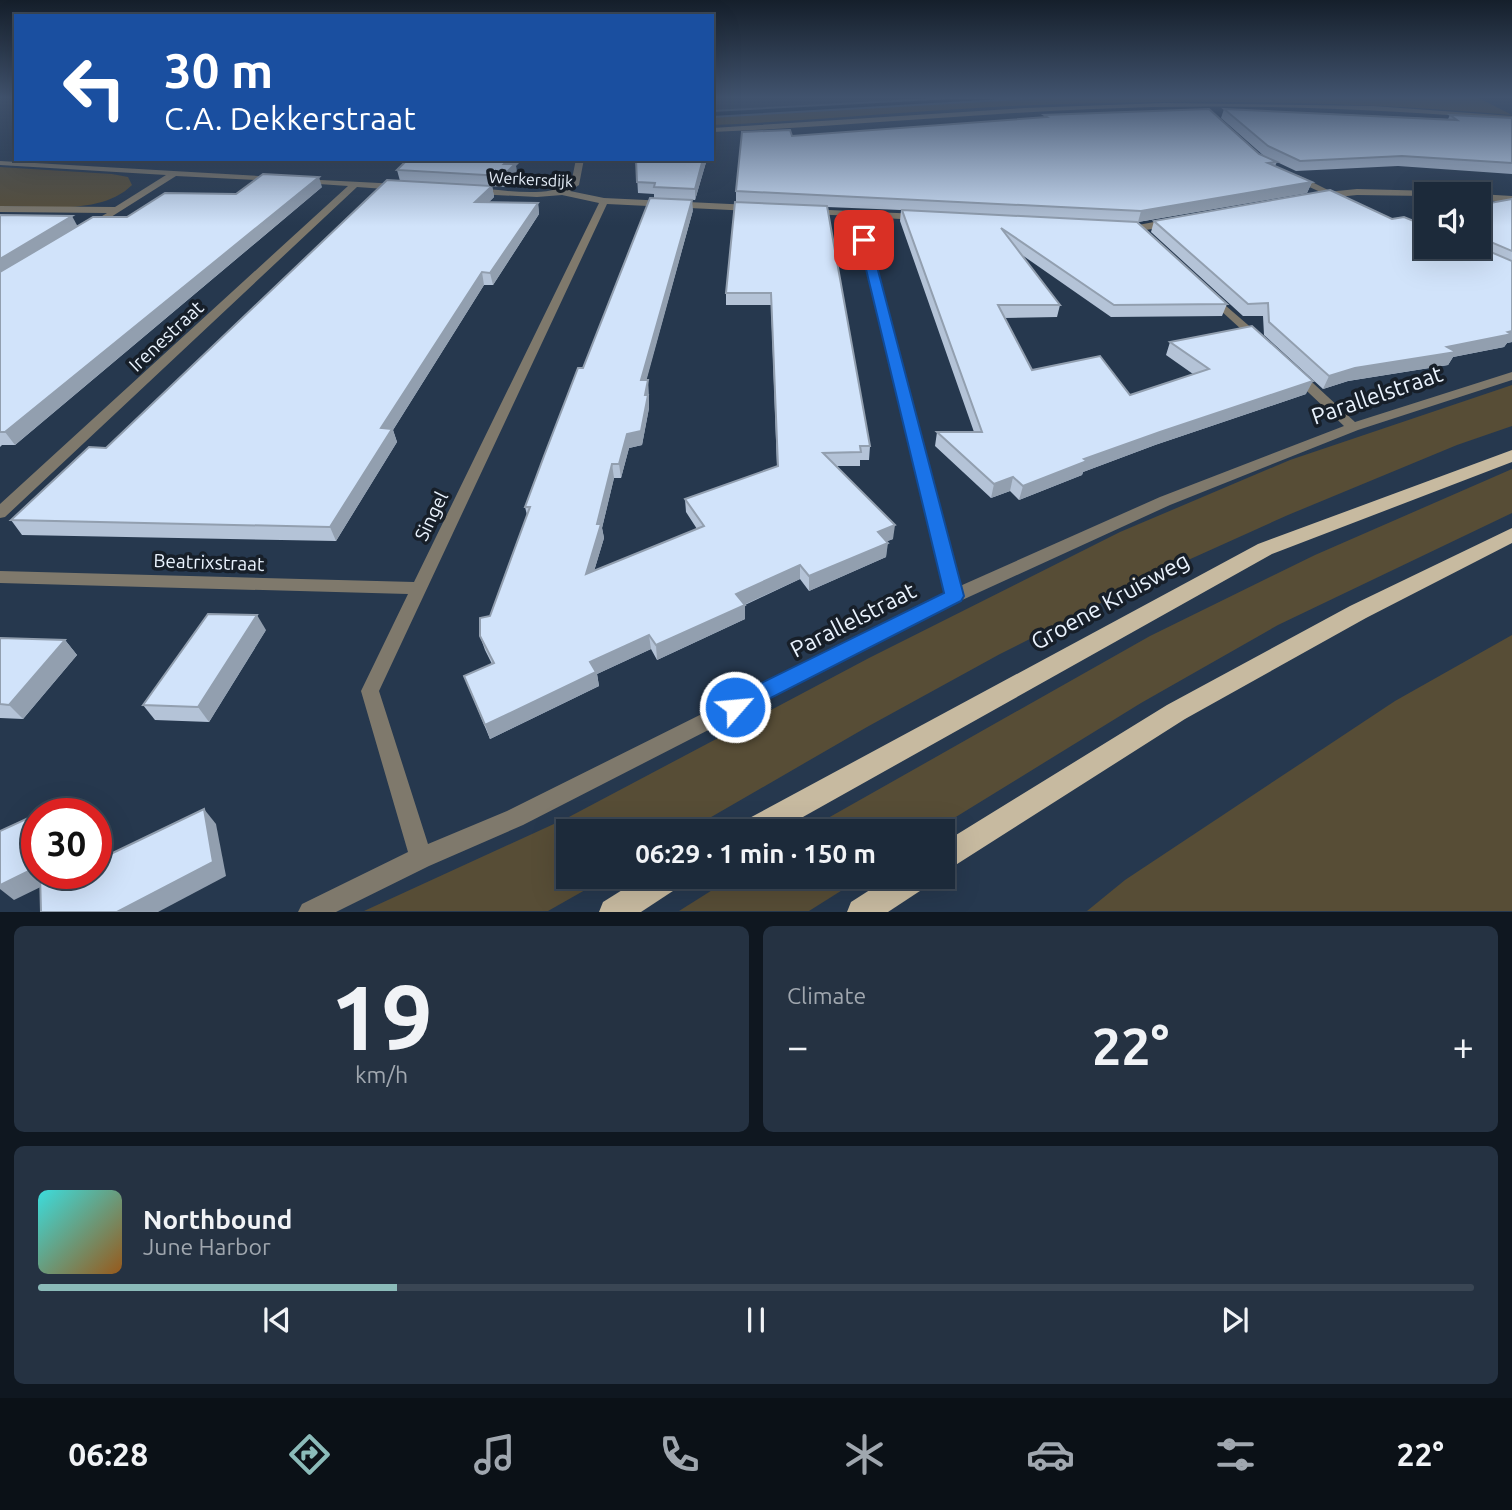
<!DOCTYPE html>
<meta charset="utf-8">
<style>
body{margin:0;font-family:Ubuntu,sans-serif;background:#253242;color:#f1f3f6;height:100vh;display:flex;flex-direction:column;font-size:26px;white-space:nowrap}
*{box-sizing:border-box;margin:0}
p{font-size:23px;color:#a0a7af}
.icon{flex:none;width:38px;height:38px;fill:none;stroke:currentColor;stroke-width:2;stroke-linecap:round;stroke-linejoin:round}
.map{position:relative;height:912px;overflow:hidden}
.panel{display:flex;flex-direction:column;gap:14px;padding:14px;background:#0f1720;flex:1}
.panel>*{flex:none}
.top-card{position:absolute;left:14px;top:14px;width:700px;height:147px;border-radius:0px;box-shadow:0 7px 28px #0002,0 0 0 2px #3a4654;background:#1a4fa0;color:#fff;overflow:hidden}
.controls{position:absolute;left:1414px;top:182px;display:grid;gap:14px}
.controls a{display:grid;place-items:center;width:77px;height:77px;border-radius:0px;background:#1c2a3a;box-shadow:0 7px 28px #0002,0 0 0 2px #3a4654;font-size:35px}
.speed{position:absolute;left:21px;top:798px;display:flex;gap:14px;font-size:35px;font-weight:700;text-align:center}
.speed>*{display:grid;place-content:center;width:91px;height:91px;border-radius:50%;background:#1c2a3a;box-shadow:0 7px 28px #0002,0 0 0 2px #3a4654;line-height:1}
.speed .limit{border:10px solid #d22;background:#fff;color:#111}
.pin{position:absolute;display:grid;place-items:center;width:60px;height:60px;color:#fff;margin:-30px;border-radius:14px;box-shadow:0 4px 10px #0006}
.me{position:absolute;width:77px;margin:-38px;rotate:63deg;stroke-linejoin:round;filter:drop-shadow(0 0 5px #0008)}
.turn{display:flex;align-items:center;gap:24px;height:147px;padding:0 35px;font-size:32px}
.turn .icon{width:91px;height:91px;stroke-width:2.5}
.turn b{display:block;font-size:49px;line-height:60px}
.big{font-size:52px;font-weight:700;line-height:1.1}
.panel .tile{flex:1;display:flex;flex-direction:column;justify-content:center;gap:10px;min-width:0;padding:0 24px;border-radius:10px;background:#253242}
.panel .dial{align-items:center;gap:0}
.dial b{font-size:91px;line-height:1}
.song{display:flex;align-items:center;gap:21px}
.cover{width:84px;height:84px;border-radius:10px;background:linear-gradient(135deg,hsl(180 70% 55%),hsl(30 70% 35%))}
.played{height:7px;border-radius:4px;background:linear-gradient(90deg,#8bbbb9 25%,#3a4654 25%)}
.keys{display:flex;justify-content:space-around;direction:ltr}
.heat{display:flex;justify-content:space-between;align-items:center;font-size:38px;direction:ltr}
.panel .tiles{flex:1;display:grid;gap:14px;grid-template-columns:1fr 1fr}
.tile:last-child{grid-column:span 2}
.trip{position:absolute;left:556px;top:819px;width:399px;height:70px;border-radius:0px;background:#1c2a3a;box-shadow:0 7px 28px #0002,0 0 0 2px #3a4654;font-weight:700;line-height:70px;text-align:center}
.dock{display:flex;height:112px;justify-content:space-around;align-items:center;background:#0b1117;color:#a0a7af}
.dock .icon{width:49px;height:49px}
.dock .current{color:#8bbbb9}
.dock b{font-size:32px;color:#f1f3f6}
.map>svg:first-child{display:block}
.green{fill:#574d36}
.water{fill:#041c37;stroke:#495c73;stroke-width:2}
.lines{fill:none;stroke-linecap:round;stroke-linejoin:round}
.pedestrian{fill:#7f796c;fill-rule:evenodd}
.minor{fill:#7f796c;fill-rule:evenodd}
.primary{fill:#c7baa0;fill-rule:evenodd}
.wall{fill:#b4c3d7}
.shaded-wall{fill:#929faf}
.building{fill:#d1e3fa;stroke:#929faf;stroke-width:2}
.route{fill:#1a73e8;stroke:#114b97;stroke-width:2}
.labels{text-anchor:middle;stroke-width:7;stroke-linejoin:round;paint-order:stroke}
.far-street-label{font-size:16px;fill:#eaf3fe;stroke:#171f29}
.street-label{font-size:19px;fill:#eaf3fe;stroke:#171f29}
.near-street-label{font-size:23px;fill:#eaf3fe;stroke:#171f29}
</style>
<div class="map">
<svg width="1512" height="912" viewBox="0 0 1512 912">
<rect width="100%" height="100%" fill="#26384e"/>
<!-- green -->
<g class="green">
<path d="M 1035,98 L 1479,98 L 1512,115 C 1344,100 1177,99 1009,106 C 910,111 811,121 712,125 L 712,117 Z"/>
<path d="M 0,167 L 112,174 L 128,177 L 132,185 C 101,216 40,206 0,206 Z"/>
<polygon points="1512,385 1512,426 1457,445 1288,515 1166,570 1000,654 867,727 687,831 569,831 569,877 608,877 548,911 364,911 567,818 869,658 1120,532 1290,460"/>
<polygon points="1512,469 1512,513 1278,625 1141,703 933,831 805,831 1150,636 1315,555"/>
<polygon points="1512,635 1512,911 1087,911 1125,880 1395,701"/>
<polygon points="733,877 863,877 809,911 679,911"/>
</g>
<!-- water -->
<polygon class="water" points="951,98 1035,98 712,117 712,111"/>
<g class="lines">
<!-- pedestrian -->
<polygon class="pedestrian" points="1292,175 1298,175 1336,194 1329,196 1292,179"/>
<!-- minor -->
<g class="minor">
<path d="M 1164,103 L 1373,106 L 1512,116 L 1512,120 C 1373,108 1233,103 1093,109 C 966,114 839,127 712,132 L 712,128 L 1025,108 Z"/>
<path d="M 576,159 L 584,159 L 579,185 L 570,191 L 604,198 L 751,205 L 755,208 L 751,211 L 607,204 L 379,691 L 428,844 L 507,811 L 945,593 L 854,216 L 810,214 L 806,211 L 807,209 L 919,214 L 924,217 L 919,220 L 863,217 L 960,586 L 1160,497 L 1344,426 L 1292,377 L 1290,374 L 1292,371 L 1300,371 L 1355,422 L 1512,372 L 1512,380 L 1358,430 L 1170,505 L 960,601 L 523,825 L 429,866 L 336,912 L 298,912 L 302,904 L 408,852 L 361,691 L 408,594 L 0,583 L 0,571 L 414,582 L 599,203 L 562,195 L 537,197 L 476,194 L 472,191 L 476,188 C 506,190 544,198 571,184 Z"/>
<polygon points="0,161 277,177 281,179 277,181 176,176 92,229 89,228 89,224 107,213 0,212 0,206 115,207 166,175 0,165"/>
<polygon points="301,179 399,184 403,187 399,190 357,187 5,517 0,518 0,504 348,186 304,183 301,183"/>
<polygon points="1357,189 1435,191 1439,194 1426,194 1426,196 1357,195 1317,199 1313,196 1317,193"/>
<polygon points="1479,194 1512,196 1512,202 1479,200"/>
<path d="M 1170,219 L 1173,220 L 1173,224 C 1157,228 1134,235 1119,227 L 1124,224 L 1138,225 Z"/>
<polygon points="1211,293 1262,337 1262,341 1254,341 1207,298 1207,294"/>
</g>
<!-- primary -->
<g class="primary">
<polygon points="1512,450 1512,462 1272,554 778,831 738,831 742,822 1258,544"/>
<polygon points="1512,528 1512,543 1366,618 1185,719 943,873 943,843 1167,705 1350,606"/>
<polygon points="643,877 683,877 679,887 641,912 599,912 603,902"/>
<polygon points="890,877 930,877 926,887 888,912 847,912 851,902"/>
</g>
</g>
<!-- wall -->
<g class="wall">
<polygon points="1224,109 1448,119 1450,115 1512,118 1512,174 1398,166 1296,171 1264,156 1221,118"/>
<polygon points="1044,115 1259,154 1277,162 1275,166 1312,182 1307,193 1138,222 1227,304 1222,316 1111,317 1022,255 1060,305 1057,317 1004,318 1032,370 1130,395 1193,374 1166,355 1170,342 1306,394 1155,445 1083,472 1082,475 1019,500 1010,491 991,498 935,446 937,432 974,432 900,221 901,210 827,207 870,446 869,460 860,460 860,466 837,466 893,539 887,541 886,557 809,591 800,579 745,605 745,619 657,660 651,649 597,674 599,686 490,739 464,676 492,664 485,650 480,636 490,616 527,515 525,507 583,368 693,210 646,380 648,380 649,408 642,445 629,448 621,478 614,478 602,528 604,538 594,571 697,529 686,512 685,499 777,467 771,305 726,305 726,293 736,202 736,191 792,136 1044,117"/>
<polygon points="636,159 707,159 695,200 654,198 654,194 638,193"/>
<polygon points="516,166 517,175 505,187 400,181 397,170"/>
<polygon points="492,186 494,197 489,202 538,203 539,214 493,285 484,285 393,430 397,442 336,541 22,535 11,520 106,448"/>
<polygon points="322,187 15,445 2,445 0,447 0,215 77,226 127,217 236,194"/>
<polygon points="1512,199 1512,342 1507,343 1504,347 1453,357 1448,365 1348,381 1323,389 1264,335 1263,316 1243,316 1151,232 1154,221 1392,219 1419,223 1423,214 1426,213 1426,247 1479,247 1479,205"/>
<polygon points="266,630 209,722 155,720 143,705"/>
<polygon points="0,638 65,640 77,655 23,719 0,718"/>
</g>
<!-- shaded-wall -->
<g class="shaded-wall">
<polygon points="509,159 523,159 516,166 517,175 505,187 503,176 504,164"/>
<polygon points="703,159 707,159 695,200 695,189"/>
<polygon points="319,177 322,187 15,445 5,432"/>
<polygon points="1312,182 1307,193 1138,222 1141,211"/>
<polygon points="492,186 494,197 477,213 475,202"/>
<polygon points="692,200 693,210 643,393 641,380"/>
<polygon points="538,203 539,214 493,285 490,273"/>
<polygon points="72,216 78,227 0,275 0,259"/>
<polygon points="482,272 484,285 393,430 397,442 336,541 330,527 381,428"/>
<polygon points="1512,331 1512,342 1507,343 1504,347 1453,357 1448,365 1348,381 1323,389 1329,376 1355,368"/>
<polygon points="648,380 649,408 642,445 629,448 621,478 619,464 627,434 645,395"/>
<polygon points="1313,381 1306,394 1155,445 1083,472 1082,475 1019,500 1023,486 1084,459 1160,432"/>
<polygon points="612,464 614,478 602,528 604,538 589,588 586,574"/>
<polygon points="1013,477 1010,491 991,498 994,484"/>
<polygon points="895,525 893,539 876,546 878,532"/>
<polygon points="888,543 886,557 809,591 809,576"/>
<polygon points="800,565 800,579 737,608 736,594"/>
<polygon points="745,605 745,619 657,660 656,645"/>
<polygon points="257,615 266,630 209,722 198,707"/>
<polygon points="649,635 651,649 597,674 599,686 490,739 485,725 590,662"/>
<polygon points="65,640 77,655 23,719 9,705"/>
<polygon points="204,809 216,824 226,876 158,912 117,912"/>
<polygon points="96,844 98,845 100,881 96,873"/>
<polygon points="37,867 37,873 50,873 57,879 14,900 0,889 0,885"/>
</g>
<!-- building -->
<g class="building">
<polygon points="1209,109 1259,154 1277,162 1268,163 1312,182 1141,211 736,191 742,132 790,130 792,136 1047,117 1044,115"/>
<polygon points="1224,109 1457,120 1450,115 1512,118 1512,163 1402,156 1300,161 1268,146"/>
<polygon points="408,159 509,159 504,164 515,164 503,176 397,170"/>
<polygon points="636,159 703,159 695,189 654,187 655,183 637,182"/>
<polygon points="263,174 319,177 5,432 0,432 0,272 93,217 127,217 165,193 236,194"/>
<polygon points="387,180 492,186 475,202 538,203 490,273 482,272 381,428 392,429 330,527 11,520 89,447 106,448"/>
<polygon points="1330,190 1392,219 1404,217 1426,226 1426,247 1479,247 1512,261 1512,331 1508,332 1512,334 1447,347 1456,352 1355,368 1329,376 1269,322 1268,303 1248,304 1154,221"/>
<polygon points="650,198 692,200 641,380 648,380 645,395 648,395 641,431 627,434 619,464 612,464 597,524 601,524 586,574 704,526 685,499 778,466 771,293 726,293 735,202 827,206 870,446 860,446 861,452 823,453 895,525 878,532 888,543 809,576 800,565 736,594 745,605 656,645 649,635 590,662 596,672 485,725 464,676 494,663 480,636 480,618 490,616 530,507 525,507 544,456 578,368 583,368"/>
<polygon points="1512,199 1512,251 1479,237 1479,205"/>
<polygon points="902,210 1137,222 1227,304 1114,305 1001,228 1060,305 998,305 1032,370 1100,356 1130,395 1209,369 1170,342 1252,326 1313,381 1160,432 1084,459 1087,461 1023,486 1013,477 994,484 937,432 982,432"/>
<polygon points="0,215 72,216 0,259"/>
<polygon points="208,614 257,615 198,707 143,705"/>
<polygon points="0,638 65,640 9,705 0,704"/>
<polygon points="204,809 213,862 117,912 41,912 40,873 96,873 96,861"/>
<polygon points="37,814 37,867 0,885 0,831"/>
</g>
<!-- sky -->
<linearGradient id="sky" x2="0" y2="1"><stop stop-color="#151f2b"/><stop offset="0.43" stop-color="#41536e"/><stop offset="1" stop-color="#41536e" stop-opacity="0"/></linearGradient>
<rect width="1512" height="226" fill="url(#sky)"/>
<!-- route -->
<polygon class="route" points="864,237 870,240 964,596 961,601 735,716 727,714 724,707 727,700 944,593 859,240"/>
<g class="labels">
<!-- far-street labels -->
<g class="far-street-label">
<text transform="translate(531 179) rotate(3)" y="6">Werkersdijk</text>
</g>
<!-- street labels -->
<g class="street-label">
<text transform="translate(166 336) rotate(-43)" y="7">Irenestraat</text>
<text transform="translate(431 516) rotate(-64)" y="7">Singel</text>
<text transform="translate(209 562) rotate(2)" y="7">Beatrixstraat</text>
</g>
<!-- near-street labels -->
<g class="near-street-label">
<text transform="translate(1377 395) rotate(-19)" y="8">Parallelstraat</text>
<text transform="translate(1110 601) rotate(-29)" y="8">Groene Kruisweg</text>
<text transform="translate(853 620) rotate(-27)" y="8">Parallelstraat</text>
</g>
</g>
</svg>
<div class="controls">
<a><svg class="icon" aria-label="sound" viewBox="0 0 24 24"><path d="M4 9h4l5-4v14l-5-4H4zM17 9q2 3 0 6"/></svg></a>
</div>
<div class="speed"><div class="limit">30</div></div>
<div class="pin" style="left:864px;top:240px;background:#d93025"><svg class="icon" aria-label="arrive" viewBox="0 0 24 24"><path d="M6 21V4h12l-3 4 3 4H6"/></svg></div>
<svg class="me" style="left:735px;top:707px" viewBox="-20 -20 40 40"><circle r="17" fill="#1a73e8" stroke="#fff" stroke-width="3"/><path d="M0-11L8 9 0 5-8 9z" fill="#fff"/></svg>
<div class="trip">06:29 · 1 min · 150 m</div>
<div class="top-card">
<div class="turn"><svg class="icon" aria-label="left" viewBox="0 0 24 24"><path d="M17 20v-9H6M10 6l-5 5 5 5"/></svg><div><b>30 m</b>C.A. Dekkerstraat</div></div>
</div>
</div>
<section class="panel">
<div class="tiles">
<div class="tile dial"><b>19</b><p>km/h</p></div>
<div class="tile"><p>Climate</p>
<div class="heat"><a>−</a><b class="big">22°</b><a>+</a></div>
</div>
<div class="tile">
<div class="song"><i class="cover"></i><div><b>Northbound</b><p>June Harbor</p></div></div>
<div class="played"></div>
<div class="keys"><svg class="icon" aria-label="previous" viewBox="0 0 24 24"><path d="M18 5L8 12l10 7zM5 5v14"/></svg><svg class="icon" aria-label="pause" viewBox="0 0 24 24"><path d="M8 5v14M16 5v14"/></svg><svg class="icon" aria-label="next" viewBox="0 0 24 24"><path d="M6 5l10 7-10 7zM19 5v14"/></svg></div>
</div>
</div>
</section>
<nav class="dock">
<b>06:28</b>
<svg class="icon current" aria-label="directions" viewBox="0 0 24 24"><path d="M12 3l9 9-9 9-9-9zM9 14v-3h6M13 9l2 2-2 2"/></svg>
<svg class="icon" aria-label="music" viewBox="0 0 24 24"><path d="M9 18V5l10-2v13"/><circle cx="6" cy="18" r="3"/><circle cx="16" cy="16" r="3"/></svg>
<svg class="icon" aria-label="phone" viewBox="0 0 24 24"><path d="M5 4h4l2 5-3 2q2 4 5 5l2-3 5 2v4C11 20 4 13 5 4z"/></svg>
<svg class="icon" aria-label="climate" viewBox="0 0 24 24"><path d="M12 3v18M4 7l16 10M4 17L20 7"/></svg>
<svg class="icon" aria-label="car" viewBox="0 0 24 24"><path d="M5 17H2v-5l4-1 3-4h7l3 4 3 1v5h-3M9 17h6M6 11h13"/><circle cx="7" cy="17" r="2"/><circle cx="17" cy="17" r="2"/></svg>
<svg class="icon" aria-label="filters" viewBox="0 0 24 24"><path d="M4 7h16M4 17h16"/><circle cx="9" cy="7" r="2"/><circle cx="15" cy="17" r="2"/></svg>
<b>22°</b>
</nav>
